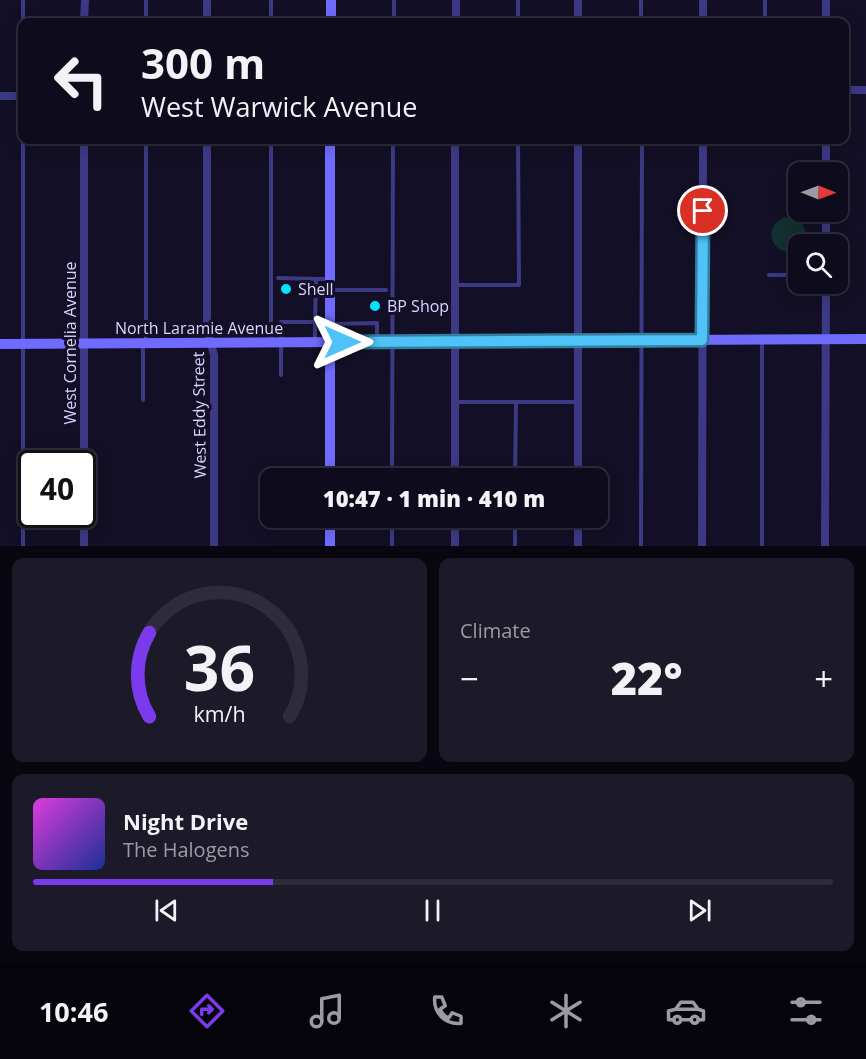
<!DOCTYPE html>
<meta charset="utf-8">
<style>
body{margin:0;font-family:"Open Sans",sans-serif;background:#1c1929;color:#f1f3f6;height:100vh;display:flex;flex-direction:column;font-size:22px;white-space:nowrap}
*{box-sizing:border-box;margin:0}
p{font-size:20px;color:#9b9ba3}
.icon{flex:none;width:33px;height:33px;fill:none;stroke:currentColor;stroke-width:2;stroke-linecap:round;stroke-linejoin:round}
.map{position:relative;height:546px;overflow:hidden}
.side{display:flex;flex-direction:column;gap:12px;padding:12px;background:#08060f;flex:1}
.side>*{flex:none}
.guide{position:absolute;left:18px;top:18px;width:831px;height:126px;border-radius:12px;box-shadow:0 3px 15px #0003,0 0 0 2px #2e2b3b;background:#0e0b1c;color:#f1f3f6;overflow:hidden}
.needle{width:39px;rotate:91deg}
.fabs{position:absolute;left:788px;top:162px;display:grid;gap:12px}
.fabs a{display:grid;place-items:center;width:60px;height:60px;border-radius:12px;background:#0e0b1c;box-shadow:0 3px 15px #0003,0 0 0 2px #2e2b3b;font-size:30px}
.speed{position:absolute;left:18px;top:450px;display:flex;gap:12px;font-size:30px;font-weight:700;text-align:center}
.speed>*{display:grid;place-content:center;width:78px;height:78px;border-radius:50%;background:#0e0b1c;box-shadow:0 3px 15px #0003,0 0 0 2px #2e2b3b;line-height:1}
.speed .limit{border:3px solid #111;border-radius:9px;background:#fff;color:#111}
.pin{position:absolute;display:grid;place-items:center;width:51px;height:51px;color:#fff;margin:-26px;border:3px solid #fff;border-radius:50%;box-shadow:0 2px 6px #0007}
.me{position:absolute;width:66px;margin:-33px;rotate:90deg;stroke-linejoin:round;filter:drop-shadow(0 0 4px #0008)}
.turn{display:flex;align-items:center;gap:21px;height:126px;padding:0 24px;font-size:27px}
.turn .icon{width:78px;height:78px;stroke-width:2.5}
.turn b{display:block;font-size:42px;line-height:51px}
.big{font-size:45px;font-weight:800;line-height:1.1}
.side .tile{flex:1;display:flex;flex-direction:column;justify-content:center;gap:9px;min-width:0;padding:0 21px;border-radius:12px;background:#1c1929}
.side .dial{align-items:center;gap:0}
.dial svg{height:156px;overflow:visible;fill:none;stroke:#2e2b3b;stroke-width:7;stroke-linecap:round;text-anchor:middle}
.dial text{fill:#f1f3f6;stroke:none}
.song{display:flex;align-items:center;gap:18px}
.cover{width:72px;height:72px;border-radius:9px;background:linear-gradient(135deg,hsl(300 70% 55%),hsl(230 70% 35%))}
.played{height:6px;border-radius:3px;background:linear-gradient(90deg,#7c3aed 30%,#2e2b3b 30%)}
.keys{display:flex;justify-content:space-around;direction:ltr}
.heat{display:flex;justify-content:space-between;align-items:center;font-size:33px;direction:ltr}
.side .tiles{flex:1;display:grid;gap:12px;grid-template-columns:1fr 1fr}
.tile:last-child{grid-column:span 2}
.trip{position:absolute;left:260px;top:468px;width:348px;height:60px;border-radius:12px;background:#0e0b1c;box-shadow:0 3px 15px #0003,0 0 0 2px #2e2b3b;font-weight:800;line-height:60px;text-align:center}
.tabs{display:flex;height:96px;justify-content:space-around;align-items:center;background:#06040b;color:#9b9ba3}
.tabs .icon{width:42px;height:42px}
.tabs .current{color:#7c3aed}
.tabs b{font-size:27px;color:#f1f3f6}
.map>svg:first-child{display:block}
.green{fill:#12302f}
.lines{fill:none;stroke-linecap:round;stroke-linejoin:round}
.lane{stroke:#3d3a85;stroke-width:4}
.street{stroke:#3d3a85;stroke-width:8}
.secondary{stroke:#6f6bff;stroke-width:10}
.route-casing{stroke:#337fa1;stroke-width:15}
.route{stroke:#4fc3f7;stroke-width:10}
.poi-dot{fill:#00e5ff;stroke:#130f26;stroke-width:2}
.labels{text-anchor:middle;stroke-width:6;stroke-linejoin:round;paint-order:stroke}
.poi-label{font-size:16px;fill:#d9d4ff;stroke:#130f26;text-anchor:start}
.street-label{font-size:16px;fill:#d9d4ff;stroke:#130f26}
</style>
<div class="map">
<svg width="866" height="546" viewBox="0 0 866 546">
<rect width="100%" height="100%" fill="#130f26"/>
<!-- green -->
<path class="green" d="M 785,217 C 802,216 810,230 803,244 L 798,244 L 798,249 C 774,261 759,227 785,217 Z"/>
<g class="lines">
<!-- lane -->
<g class="lane">
<polyline points="23,0 23,22"/>
<polyline points="641,0 641,22"/>
<polyline points="765,0 765,22"/>
<polyline points="146,22 146,0"/>
<polyline points="271,22 271,0"/>
<polyline points="394,22 394,0"/>
<polyline points="518,22 518,0"/>
<polyline points="769,275 798,275"/>
<polyline points="278,278 316,279"/>
<polyline points="329,279 316,279 315,322 329,323"/>
<polyline points="455,285 519,285 518,140"/>
<polyline points="330,290 386,290"/>
<polyline points="331,324 377,323 377,341"/>
<polyline points="762,340 762,546"/>
<polyline points="271,342 271,140"/>
<polyline points="146,343 146,140"/>
<polyline points="143,344 143,400"/>
<polyline points="281,375 281,322 315,322 315,342"/>
<polyline points="456,402 577,402"/>
<polyline points="392,478 393,140"/>
<polyline points="515,478 516,402"/>
<polyline points="23,546 23,140"/>
<polyline points="392,546 392,518"/>
<polyline points="515,546 515,518"/>
<polyline points="641,546 642,140"/>
</g>
<!-- street -->
<g class="street">
<polyline points="84,22 85,0"/>
<polyline points="207,22 207,0"/>
<polyline points="456,22 456,0"/>
<polyline points="578,22 578,0"/>
<polyline points="703,22 703,0"/>
<polyline points="826,22 826,0"/>
<polyline points="844,90 866,90"/>
<polyline points="0,96 22,96"/>
<polyline points="207,140 207,329 214,355 214,546"/>
<polyline points="826,172 826,140"/>
<polyline points="826,244 826,212"/>
<polyline points="455,478 455,140"/>
<polyline points="578,478 578,140"/>
<polyline points="84,546 84,140"/>
<polyline points="455,546 455,518"/>
<polyline points="578,546 578,518"/>
<polyline points="702,546 703,140"/>
<polyline points="825,546 826,284"/>
</g>
<!-- secondary -->
<g class="secondary">
<polyline points="331,22 331,0"/>
<polyline points="0,344 866,339"/>
<polyline points="330,478 330,140"/>
<polyline points="330,518 330,546"/>
</g>
</g>
<g class="lines">
<!-- route casing -->
<g class="route-casing">
<polyline id="route" points="342,342 702,340 703,211"/>
</g>
<!-- route -->
<use href="#route" class="route"/>
</g>
<!-- markers -->
<g class="poi-dot">
<circle cx="286" cy="289" r="6"/>
<circle cx="375" cy="306" r="6"/>
</g>
<g class="labels">
<!-- poi labels -->
<g class="poi-label">
<text x="298" y="295">Shell</text>
<text x="387" y="312">BP Shop</text>
</g>
<!-- street labels -->
<g class="street-label">
<text x="199" y="334">North Laramie Avenue</text>
<text transform="translate(70 343) rotate(-90)" y="6">West Cornelia Avenue</text>
<text transform="translate(199 415) rotate(-91)" y="6">West Eddy Street</text>
</g>
</g>
</svg>
<div class="fabs">
<a><svg class="needle" viewBox="-14 -14 28 28"><path d="M0-13l5 13h-10z" fill="#e53935"/><path d="M0 13l5-13h-10z" fill="#9b9ba3"/></svg></a>
<a><svg class="icon" aria-label="search" viewBox="0 0 24 24"><circle cx="10" cy="10" r="6"/><path d="M15 15l6 6"/></svg></a>
</div>
<div class="speed"><div class="limit">40</div></div>
<div class="pin" style="left:703px;top:211px;background:#d93025"><svg class="icon" aria-label="arrive" viewBox="0 0 24 24"><path d="M6 21V4h12l-3 4 3 4H6"/></svg></div>
<svg class="me" style="left:342px;top:342px" viewBox="-20 -20 40 40"><path d="M0-17L14 15 0 8-14 15z" fill="#4fc3f7" stroke="#fff" stroke-width="4"/></svg>
<div class="trip">10:47 · 1 min · 410 m</div>
<div class="guide">
<div class="turn"><svg class="icon" aria-label="left" viewBox="0 0 24 24"><path d="M17 20v-9H6M10 6l-5 5 5 5"/></svg><div><b>300 m</b>West Warwick Avenue</div></div>
</div>
</div>
<section class="side">
<div class="tiles">
<div class="tile dial"><svg viewBox="0 0 100 80">
<path d="M14 69A42 42 0 1 1 86 69"/>
<path d="M14 69A42 42 0 0 1 14 26" stroke="#7c3aed"/>
<text x="50" y="56" font-size="32" font-weight="700">36</text>
<text x="50" y="72" font-size="11">km/h</text>
</svg></div>
<div class="tile"><p>Climate</p>
<div class="heat"><a>−</a><b class="big">22°</b><a>+</a></div>
</div>
<div class="tile">
<div class="song"><i class="cover"></i><div><b>Night Drive</b><p>The Halogens</p></div></div>
<div class="played"></div>
<div class="keys"><svg class="icon" aria-label="previous" viewBox="0 0 24 24"><path d="M18 5L8 12l10 7zM5 5v14"/></svg><svg class="icon" aria-label="pause" viewBox="0 0 24 24"><path d="M8 5v14M16 5v14"/></svg><svg class="icon" aria-label="next" viewBox="0 0 24 24"><path d="M6 5l10 7-10 7zM19 5v14"/></svg></div>
</div>
</div>
</section>
<nav class="tabs">
<b>10:46</b>
<svg class="icon current" aria-label="directions" viewBox="0 0 24 24"><path d="M12 3l9 9-9 9-9-9zM9 14v-3h6M13 9l2 2-2 2"/></svg>
<svg class="icon" aria-label="music" viewBox="0 0 24 24"><path d="M9 18V5l10-2v13"/><circle cx="6" cy="18" r="3"/><circle cx="16" cy="16" r="3"/></svg>
<svg class="icon" aria-label="phone" viewBox="0 0 24 24"><path d="M5 4h4l2 5-3 2q2 4 5 5l2-3 5 2v4C11 20 4 13 5 4z"/></svg>
<svg class="icon" aria-label="climate" viewBox="0 0 24 24"><path d="M12 3v18M4 7l16 10M4 17L20 7"/></svg>
<svg class="icon" aria-label="car" viewBox="0 0 24 24"><path d="M5 17H2v-5l4-1 3-4h7l3 4 3 1v5h-3M9 17h6M6 11h13"/><circle cx="7" cy="17" r="2"/><circle cx="17" cy="17" r="2"/></svg>
<svg class="icon" aria-label="filters" viewBox="0 0 24 24"><path d="M4 7h16M4 17h16"/><circle cx="9" cy="7" r="2"/><circle cx="15" cy="17" r="2"/></svg>
</nav>
